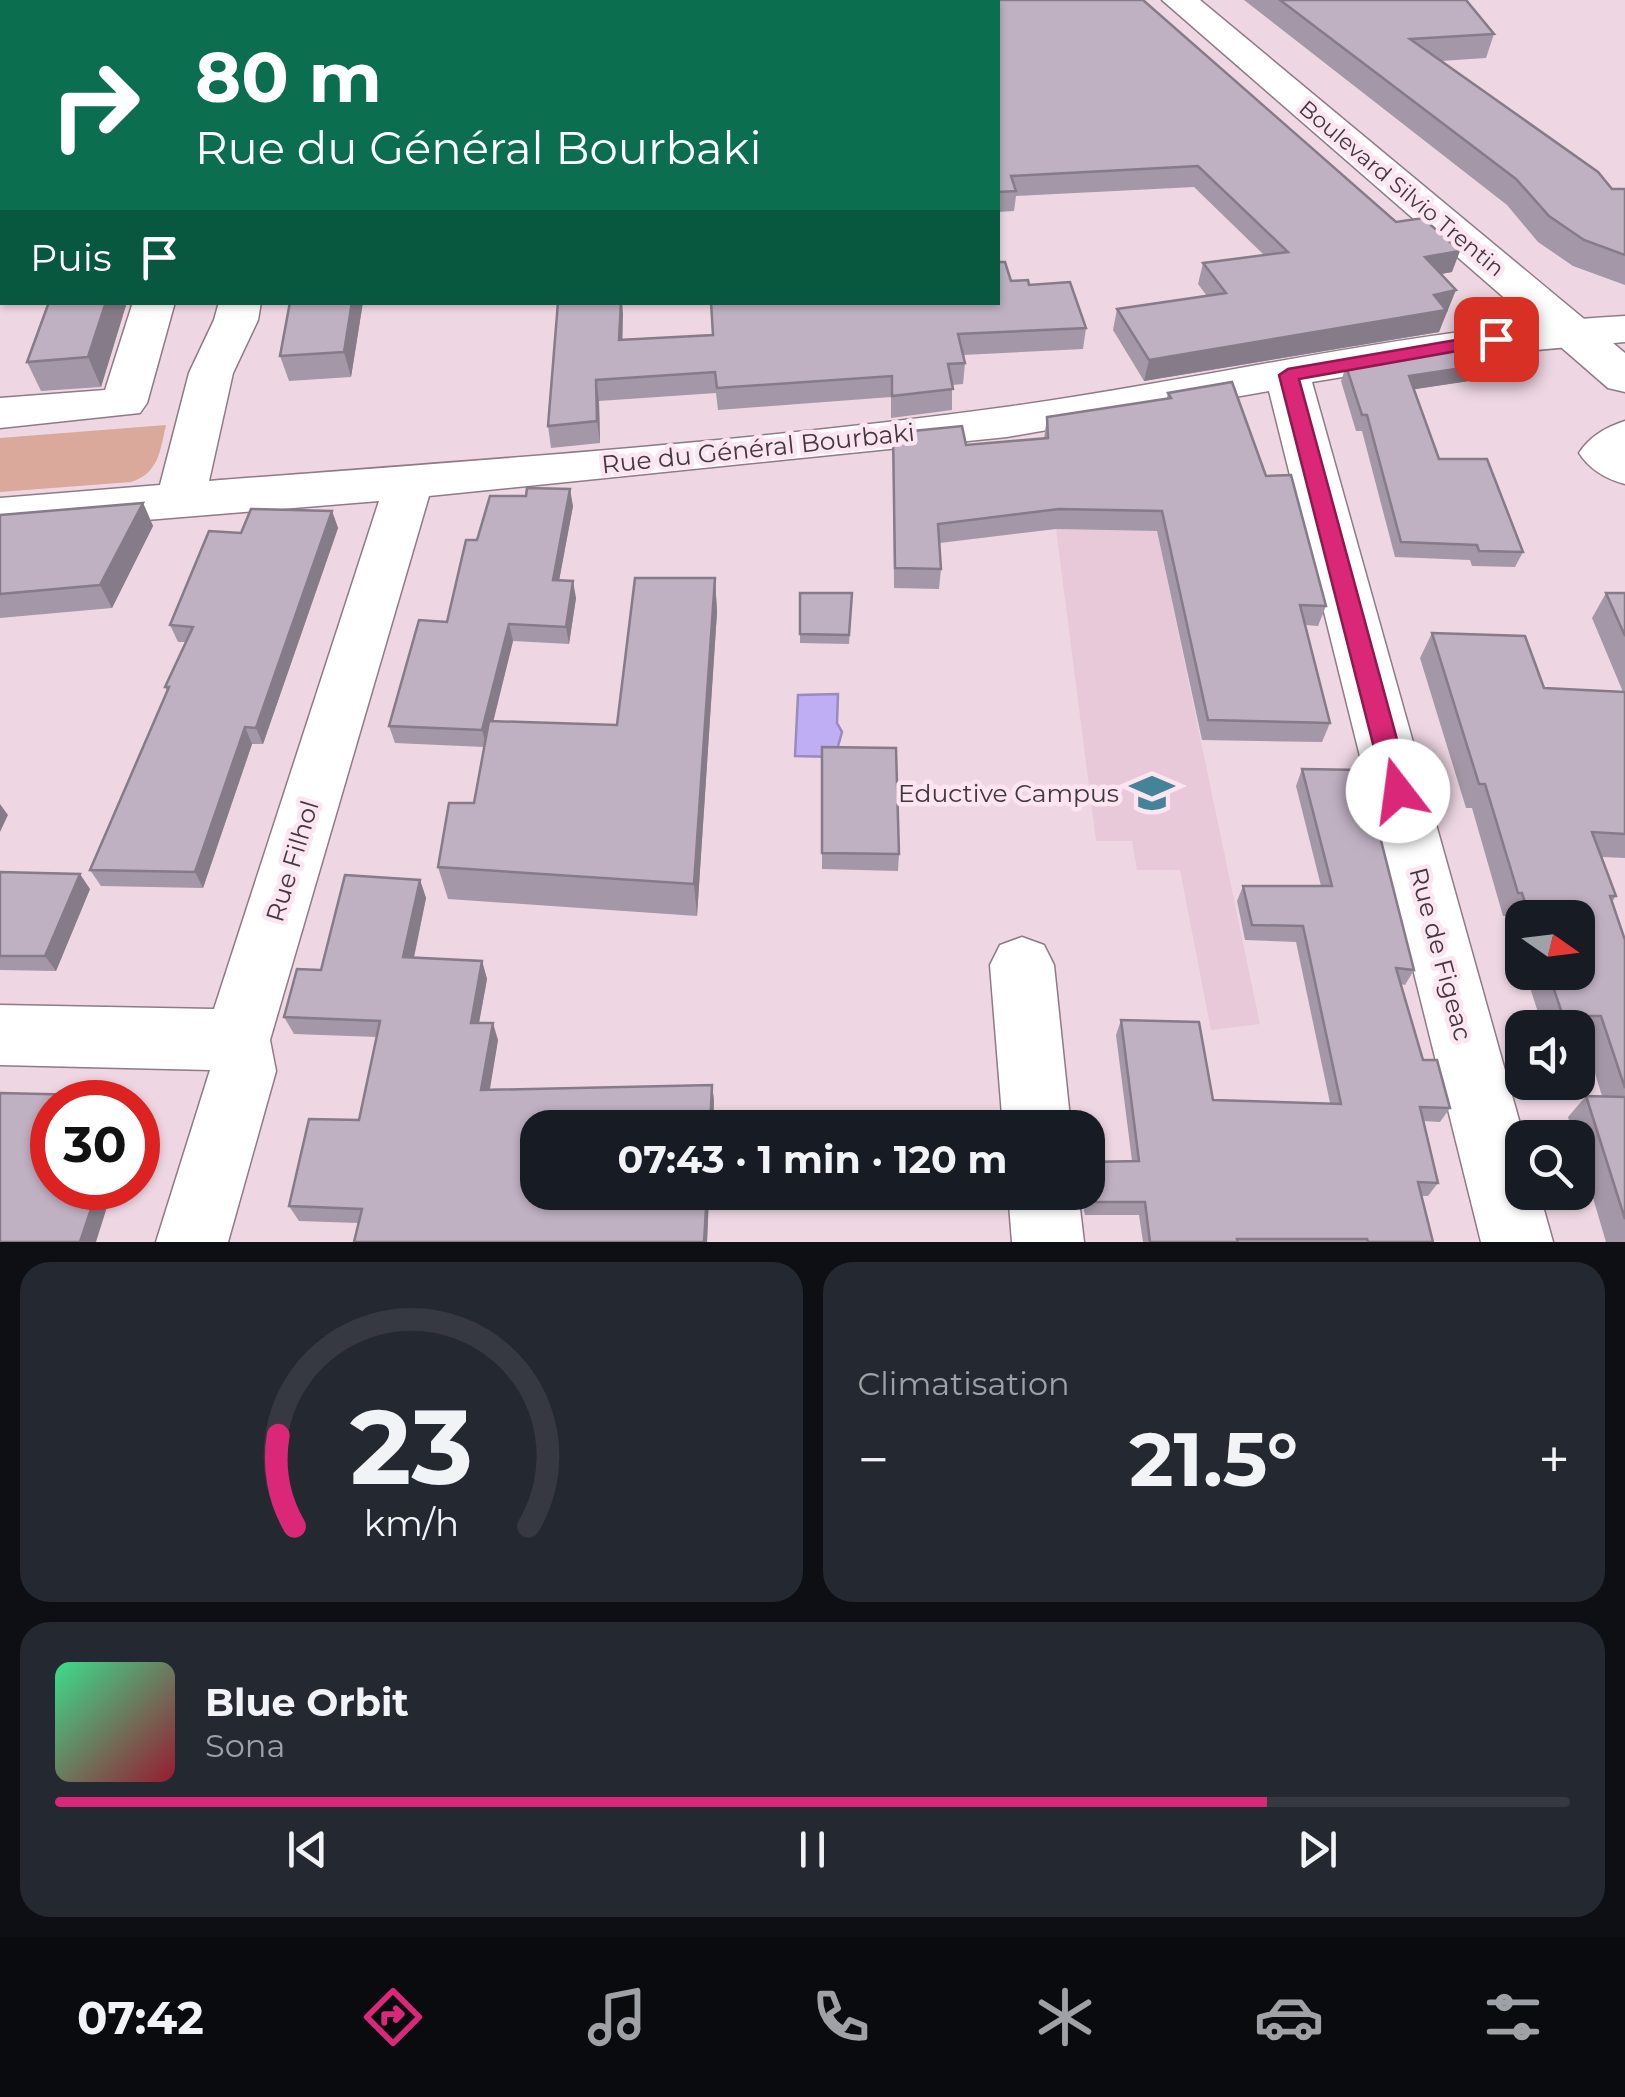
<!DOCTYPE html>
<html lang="fr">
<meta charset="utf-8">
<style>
body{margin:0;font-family:Montserrat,sans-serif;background:#242831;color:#f1f3f6;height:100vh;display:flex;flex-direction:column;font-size:38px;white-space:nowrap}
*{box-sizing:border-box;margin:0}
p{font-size:32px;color:#9ea1a6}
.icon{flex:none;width:55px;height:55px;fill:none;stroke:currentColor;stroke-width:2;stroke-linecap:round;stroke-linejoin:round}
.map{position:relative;height:1242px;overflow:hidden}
.details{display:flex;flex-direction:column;gap:20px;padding:20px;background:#0d0f14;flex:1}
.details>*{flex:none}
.guide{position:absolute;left:0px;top:0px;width:1000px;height:305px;box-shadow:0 2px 8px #0004;background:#0b6e4f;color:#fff;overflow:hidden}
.needle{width:65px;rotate:104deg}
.buttons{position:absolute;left:1505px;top:900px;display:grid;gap:20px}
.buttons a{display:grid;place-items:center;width:90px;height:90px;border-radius:20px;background:#171b24;box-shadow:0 2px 8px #0004;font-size:50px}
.speed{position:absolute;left:30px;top:1080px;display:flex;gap:20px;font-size:50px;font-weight:700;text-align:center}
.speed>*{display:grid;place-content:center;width:130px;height:130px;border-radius:50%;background:#171b24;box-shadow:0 2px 8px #0004;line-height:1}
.speed .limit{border:15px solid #d22;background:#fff;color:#111}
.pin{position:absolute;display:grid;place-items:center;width:85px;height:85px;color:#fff;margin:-42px;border-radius:20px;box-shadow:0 5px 15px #0006}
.me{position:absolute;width:110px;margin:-55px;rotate:345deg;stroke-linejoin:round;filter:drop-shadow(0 0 8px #0008)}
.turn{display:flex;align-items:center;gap:35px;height:210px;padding:0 30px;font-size:45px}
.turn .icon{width:130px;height:130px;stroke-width:2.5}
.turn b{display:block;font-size:70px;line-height:85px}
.then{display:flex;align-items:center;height:95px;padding:0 30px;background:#0003;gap:20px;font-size:38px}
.big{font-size:75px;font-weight:700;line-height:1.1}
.details .widget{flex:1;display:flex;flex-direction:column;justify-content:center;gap:15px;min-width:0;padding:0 35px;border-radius:30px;background:#242831}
.details .dial{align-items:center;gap:0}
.dial svg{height:260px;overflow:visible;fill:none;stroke:#363941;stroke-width:7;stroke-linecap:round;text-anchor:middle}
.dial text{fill:#f1f3f6;stroke:none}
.song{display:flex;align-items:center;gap:30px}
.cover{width:120px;height:120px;border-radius:15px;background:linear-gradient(135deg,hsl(150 70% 55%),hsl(350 70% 35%))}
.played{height:10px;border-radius:5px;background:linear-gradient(90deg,#db2777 80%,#363941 80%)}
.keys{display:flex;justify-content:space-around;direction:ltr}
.heat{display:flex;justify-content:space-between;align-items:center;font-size:55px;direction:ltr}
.details .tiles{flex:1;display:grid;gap:20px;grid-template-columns:1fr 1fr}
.widget:last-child{grid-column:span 2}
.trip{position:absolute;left:520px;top:1110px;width:585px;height:100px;border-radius:30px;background:#171b24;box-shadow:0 2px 8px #0004;font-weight:700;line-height:100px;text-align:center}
.dock{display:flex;height:160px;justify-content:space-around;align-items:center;background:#090b0e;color:#9ea1a6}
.dock .icon{width:70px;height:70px}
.dock .selected{color:#db2777}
.dock b{font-size:45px;color:#f1f3f6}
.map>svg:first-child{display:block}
.built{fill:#e8c9d9}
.green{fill:#daa99c}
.water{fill:#bfaef3;stroke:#998bbc;stroke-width:2.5}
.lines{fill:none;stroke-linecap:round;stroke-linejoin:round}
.minor-casing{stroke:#8f7a85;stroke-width:3}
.major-casing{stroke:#8f7a85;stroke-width:3}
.minor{fill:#fff;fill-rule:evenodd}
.major{fill:#fff;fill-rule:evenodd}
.wall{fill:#a497a7}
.shaded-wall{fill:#867b88}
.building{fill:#bfb0c2;stroke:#867b88;stroke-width:2.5}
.route{fill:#db2777;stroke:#8e194d;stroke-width:2.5}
.labels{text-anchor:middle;stroke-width:9;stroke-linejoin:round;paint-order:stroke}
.far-street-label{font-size:22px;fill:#41383d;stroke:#fce5f1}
.street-label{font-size:25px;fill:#41383d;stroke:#fce5f1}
.poi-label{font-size:25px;fill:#41383d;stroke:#fce5f1;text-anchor:end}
</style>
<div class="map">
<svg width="1625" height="1242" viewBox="0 0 1625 1242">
<rect width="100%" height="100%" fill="#eed7e3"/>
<!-- built -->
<polygon class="built" points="1056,529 1157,531 1260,1024 1211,1030 1180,870 1137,870 1132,841 1096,841"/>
<!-- green -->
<path class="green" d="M 166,425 C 160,451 159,473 131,482 L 0,492 L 0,438 Z"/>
<!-- water -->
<polygon class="water" points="838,694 837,723 842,732 835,757 795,756 798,695"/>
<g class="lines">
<!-- minor casing -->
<g class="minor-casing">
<g id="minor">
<polygon points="400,0 434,0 434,2 401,2"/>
<polygon points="133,302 175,302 147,403 140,413 0,428 0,398 105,390"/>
<path d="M 219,302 L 261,302 L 258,320 L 233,373 L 209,481 C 477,460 747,443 1013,406 C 1218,377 1418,327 1625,316 L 1625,342 L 1470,356 L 1312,382 L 1524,1138 L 1522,1192 L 1539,1192 L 1553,1242 L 1481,1242 L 1269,391 L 1007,437 L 429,496 L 270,1040 L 276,1071 L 228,1242 L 156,1242 L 210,1070 L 0,1065 L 0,1005 L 214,1009 L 379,501 L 0,532 L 0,498 L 160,485 L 189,373 L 214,320 Z"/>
<path d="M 1625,421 L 1625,484 C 1606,479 1590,470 1579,453 C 1590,436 1606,427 1625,421 Z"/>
<polygon points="1022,937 1044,945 1054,965 1071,1128 1003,1128 990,965 1000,945"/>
<polygon points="1008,1192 1078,1192 1084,1242 1012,1242"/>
</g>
</g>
<!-- major casing -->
<g class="major-casing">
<polygon id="major" points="1162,0 1200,0 1625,353 1625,392 1608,388"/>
</g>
<!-- minor -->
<use href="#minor" class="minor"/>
<!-- major -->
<use href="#major" class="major"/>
</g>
<!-- wall -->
<g class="wall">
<polygon points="0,0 65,0 64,2 2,2 2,191 0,191"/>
<polygon points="1143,0 1452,272 1441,274 1448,311 1446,312 1439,332 1144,381 1113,330 1117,309 1207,296 1198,284 1203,263 1264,255 1194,187 1016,196 1014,211 998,212 998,2"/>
<polygon points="1244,0 1466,0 1494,34 1486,58 1441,61 1612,189 1625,189 1625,285 1573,266 1538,242 1507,205"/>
<polygon points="1011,281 1029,285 1086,328 1083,349 963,355 965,363 963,384 952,385 952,410 891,418 891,397 718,410 716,393 599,401 600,443 551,448 548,426 558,302 622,302 622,339 713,335"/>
<polygon points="127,302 101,387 41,391 27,362"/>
<polygon points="363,302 351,377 289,381 280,356"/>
<polygon points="1482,365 1476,380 1414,389 1439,459 1523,552 1515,567 1472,566 1470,560 1395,557 1362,431 1356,431 1341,381 1346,366"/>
<polygon points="1168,393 1266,476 1326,606 1318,626 1305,625 1330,723 1322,742 1202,740 1157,531 1056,529 940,543 941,569 939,589 894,588 893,433 966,445 1044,439 1047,417 1167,398"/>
<polygon points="143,503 153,526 112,608 0,618 0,515"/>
<polygon points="573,506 559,580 576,598 569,644 513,641 493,721 617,725 715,578 717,612 697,916 448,899 438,867 474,803 484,747 395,743 389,726 447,622 477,540"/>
<polygon points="332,511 338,528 263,744 252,744 203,888 101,886 90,870 167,691 165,687 186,642 178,642 170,625 241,533"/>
<polygon points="800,593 852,593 849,644 800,643"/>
<polygon points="1606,593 1625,593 1625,858 1602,857 1616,896 1612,902 1625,940 1625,1242 1606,1242 1578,1147 1578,1138 1574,1138 1568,1117 1586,1096 1602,1096 1584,1038 1578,1038 1578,1028 1543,1028 1525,972 1578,972 1578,918 1522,918 1522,964 1507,916 1503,916 1472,808 1466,808 1420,658 1432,633 1544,688 1623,692 1592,618"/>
<polygon points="822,747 899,854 898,871 822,869"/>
<polygon points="1302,769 1414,970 1405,985 1401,984 1423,1060 1450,1108 1440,1122 1423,1121 1438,1183 1428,1196 1421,1196 1433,1242 1143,1242 1139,1215 1085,1215 1080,1192 1088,1192 1132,1161 1116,1035 1121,1020 1213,1100 1330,1103 1296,942 1245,940 1237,901 1243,886 1321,886 1296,786"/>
<polygon points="0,873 90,889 56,971 0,970"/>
<polygon points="420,880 426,898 414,958 482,961 487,979 479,1023 498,1040 489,1090 712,1085 714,1101 707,1242 354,1242 358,1223 299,1221 289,1206 359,1120 377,1037 294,1034 284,1017 321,970"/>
</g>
<!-- shaded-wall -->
<g class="shaded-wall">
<polygon points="43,0 65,0 64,2 41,2"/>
<polygon points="1460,251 1452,272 1418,278 1425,257"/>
<polygon points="1456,290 1439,332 1144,381 1149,360"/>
<polygon points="106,302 127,302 101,387 88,357"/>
<polygon points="352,302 363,302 351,377 344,352"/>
<polygon points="621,302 622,302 623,314 622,361 619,340"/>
<polygon points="1482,365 1476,380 1403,391 1409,376"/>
<polygon points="596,380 599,401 600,443 597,421"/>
<polygon points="570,489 573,506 556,597 553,580"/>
<polygon points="143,503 153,526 112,608 100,585"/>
<polygon points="332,511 338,528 263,744 256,728"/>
<polygon points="715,578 717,612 697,916 694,884"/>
<polygon points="573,581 576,598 569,644 566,627"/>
<polygon points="509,624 513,641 487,747 482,730"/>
<polygon points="245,727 252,744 203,888 195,872"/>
<polygon points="0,804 8,815 0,832"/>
<polygon points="80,874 90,889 56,971 45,956"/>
<polygon points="420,880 426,898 410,975 403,957"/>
<polygon points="482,961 487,979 476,1039 471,1023"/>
<polygon points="493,1023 498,1040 487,1107 481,1090"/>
<polygon points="712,1085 714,1101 713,1128 710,1128"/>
<polygon points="98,1188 113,1188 96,1242 80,1242"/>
<polygon points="707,1192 709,1192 707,1242 704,1242"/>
</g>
<!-- building -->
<g class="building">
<polygon points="0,0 43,0 41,2 2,2 2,162 0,162"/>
<polygon points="344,0 392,0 391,2 344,2"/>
<polygon points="757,0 1143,0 1396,222 1423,218 1460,251 1425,257 1456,290 1434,295 1446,310 1149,360 1117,309 1226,293 1203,263 1288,252 1198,166 1011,176 1016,191 998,192 998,2 757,2"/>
<polygon points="1280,0 1466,0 1494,34 1410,39 1598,172 1612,189 1625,189 1625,255 1584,240 1549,216 1516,179"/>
<polygon points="998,262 1005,262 1011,281 1028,280 1029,285 1070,282 1086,328 958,334 965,363 948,364 953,389 892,396 892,376 717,388 715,372 596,380 597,421 548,426 558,302 621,302 619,340 713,335 711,302 998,302"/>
<polygon points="49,302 106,302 88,357 27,362"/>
<polygon points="290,302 352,302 344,352 280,356"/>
<polygon points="1467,346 1482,365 1409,376 1439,459 1487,459 1523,552 1479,551 1477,545 1401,542 1367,415 1362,415 1346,366"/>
<polygon points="1232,382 1266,476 1291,475 1326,606 1300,605 1330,723 1208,720 1162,511 1059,509 938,524 941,569 895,568 893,433 962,426 966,445 1048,438 1047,417 1171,398 1168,393"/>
<polygon points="527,488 570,489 553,580 573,581 566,627 509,624 482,730 389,726 419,620 447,622 466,540 477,540 490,496 526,496"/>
<polygon points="143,503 100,585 0,594 0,515"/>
<polygon points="251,509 332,511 256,728 245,727 195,872 90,870 169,687 165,687 193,627 170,625 209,531 241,533"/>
<polygon points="635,578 715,578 694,884 438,867 449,803 474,803 489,721 617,725"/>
<polygon points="800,593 852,593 849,635 800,634"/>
<polygon points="1606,593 1625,593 1625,636"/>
<polygon points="1432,633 1525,636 1544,688 1625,692 1625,834 1592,832 1616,896 1610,896 1625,940 1625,1088 1601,1016 1563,1016 1548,972 1578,972 1578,918 1530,918 1522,893 1518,893 1485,784 1479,784"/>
<polygon points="822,747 896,748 899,854 822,853"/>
<polygon points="1302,769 1363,770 1414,970 1396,968 1423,1060 1437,1060 1450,1108 1420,1107 1438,1183 1418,1182 1433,1242 1368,1242 1367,1239 1237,1239 1238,1242 1150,1242 1145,1202 1089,1202 1087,1192 1088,1162 1139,1161 1121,1020 1199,1022 1213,1100 1341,1104 1303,926 1252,925 1243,886 1332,886"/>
<polygon points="0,872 80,874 45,956 0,956"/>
<polygon points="345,875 420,880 403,957 482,961 471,1023 493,1023 481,1090 712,1085 710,1128 538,1128 538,1192 707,1192 704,1242 354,1242 362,1209 289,1206 309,1119 359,1120 380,1021 284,1017 297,969 321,970"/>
<polygon points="0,1093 128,1096 126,1102 52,1102 52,1188 98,1188 80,1242 0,1242"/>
<polygon points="1586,1096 1625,1097 1625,1219"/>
</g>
<!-- route -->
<polygon class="route" points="1496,333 1505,339 1502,343 1299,379 1411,791 1407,798 1389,798 1385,791 1279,375 1288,369"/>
<!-- icons -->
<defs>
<g id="university-bare" transform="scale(3.45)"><path d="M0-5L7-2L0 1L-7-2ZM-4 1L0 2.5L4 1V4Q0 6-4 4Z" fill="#448498" stroke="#fce5f1" stroke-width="2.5" paint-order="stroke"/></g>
</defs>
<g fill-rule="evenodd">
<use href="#university-bare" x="1152" y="793"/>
</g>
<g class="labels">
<!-- far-street labels -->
<g class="far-street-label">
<text transform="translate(1402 188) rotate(40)" y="8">Boulevard Silvio Trentin</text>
</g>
<!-- street labels -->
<g class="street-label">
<text transform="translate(758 448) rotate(-6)" y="9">Rue du Général Bourbaki</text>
<text transform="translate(292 861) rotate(-73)" y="9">Rue Filhol</text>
<text transform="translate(1441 954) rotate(75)" y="9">Rue de Figeac</text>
</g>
<!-- poi labels -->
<g class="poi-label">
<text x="1119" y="802">Eductive Campus</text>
</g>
</g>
</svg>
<div class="buttons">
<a><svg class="needle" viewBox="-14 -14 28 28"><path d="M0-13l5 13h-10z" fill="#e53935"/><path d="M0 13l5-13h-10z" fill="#9ea1a6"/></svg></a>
<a><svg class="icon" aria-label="sound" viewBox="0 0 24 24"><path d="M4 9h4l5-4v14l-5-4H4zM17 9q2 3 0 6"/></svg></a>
<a><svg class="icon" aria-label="search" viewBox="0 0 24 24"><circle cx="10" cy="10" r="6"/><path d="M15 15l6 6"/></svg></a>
</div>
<div class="speed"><div class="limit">30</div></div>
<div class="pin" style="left:1496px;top:339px;background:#d93025"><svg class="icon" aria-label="arrive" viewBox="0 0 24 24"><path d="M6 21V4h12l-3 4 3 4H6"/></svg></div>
<svg class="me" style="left:1398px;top:791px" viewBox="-20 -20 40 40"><circle r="19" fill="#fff"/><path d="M0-13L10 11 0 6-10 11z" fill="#db2777"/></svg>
<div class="trip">07:43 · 1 min · 120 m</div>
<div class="guide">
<div class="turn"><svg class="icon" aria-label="right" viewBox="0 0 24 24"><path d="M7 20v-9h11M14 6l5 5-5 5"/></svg><div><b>80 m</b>Rue du Général Bourbaki</div></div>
<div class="then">Puis<svg class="icon" aria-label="arrive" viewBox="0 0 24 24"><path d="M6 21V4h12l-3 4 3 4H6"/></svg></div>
</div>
</div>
<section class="details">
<div class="tiles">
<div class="widget dial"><svg viewBox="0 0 100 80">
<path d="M14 69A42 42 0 1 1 86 69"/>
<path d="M14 69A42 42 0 0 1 9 41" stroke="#db2777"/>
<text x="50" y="56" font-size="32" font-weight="700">23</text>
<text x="50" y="72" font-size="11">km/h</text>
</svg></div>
<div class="widget"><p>Climatisation</p>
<div class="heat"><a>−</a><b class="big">21.5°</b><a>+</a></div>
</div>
<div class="widget">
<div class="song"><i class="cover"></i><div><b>Blue Orbit</b><p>Sona</p></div></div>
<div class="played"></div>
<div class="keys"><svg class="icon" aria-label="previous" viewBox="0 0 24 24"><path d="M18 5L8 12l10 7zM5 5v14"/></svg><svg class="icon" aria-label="pause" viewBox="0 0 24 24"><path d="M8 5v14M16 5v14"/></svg><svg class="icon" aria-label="next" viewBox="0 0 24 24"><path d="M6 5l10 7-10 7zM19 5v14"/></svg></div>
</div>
</div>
</section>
<nav class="dock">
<b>07:42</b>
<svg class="icon selected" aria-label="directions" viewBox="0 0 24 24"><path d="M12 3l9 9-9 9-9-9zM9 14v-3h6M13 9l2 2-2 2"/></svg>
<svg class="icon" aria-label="music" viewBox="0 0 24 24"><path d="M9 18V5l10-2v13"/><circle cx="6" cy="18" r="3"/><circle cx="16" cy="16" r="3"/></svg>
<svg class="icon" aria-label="phone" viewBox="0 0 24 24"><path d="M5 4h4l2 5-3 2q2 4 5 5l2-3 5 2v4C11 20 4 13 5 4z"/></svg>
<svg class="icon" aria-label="climate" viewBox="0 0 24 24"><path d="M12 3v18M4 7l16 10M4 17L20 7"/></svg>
<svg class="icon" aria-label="car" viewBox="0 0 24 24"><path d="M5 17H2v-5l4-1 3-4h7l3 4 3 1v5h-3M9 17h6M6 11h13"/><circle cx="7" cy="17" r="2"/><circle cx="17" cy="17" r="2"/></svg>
<svg class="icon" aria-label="filters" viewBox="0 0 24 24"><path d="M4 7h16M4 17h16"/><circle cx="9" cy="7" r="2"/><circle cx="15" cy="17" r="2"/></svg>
</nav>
